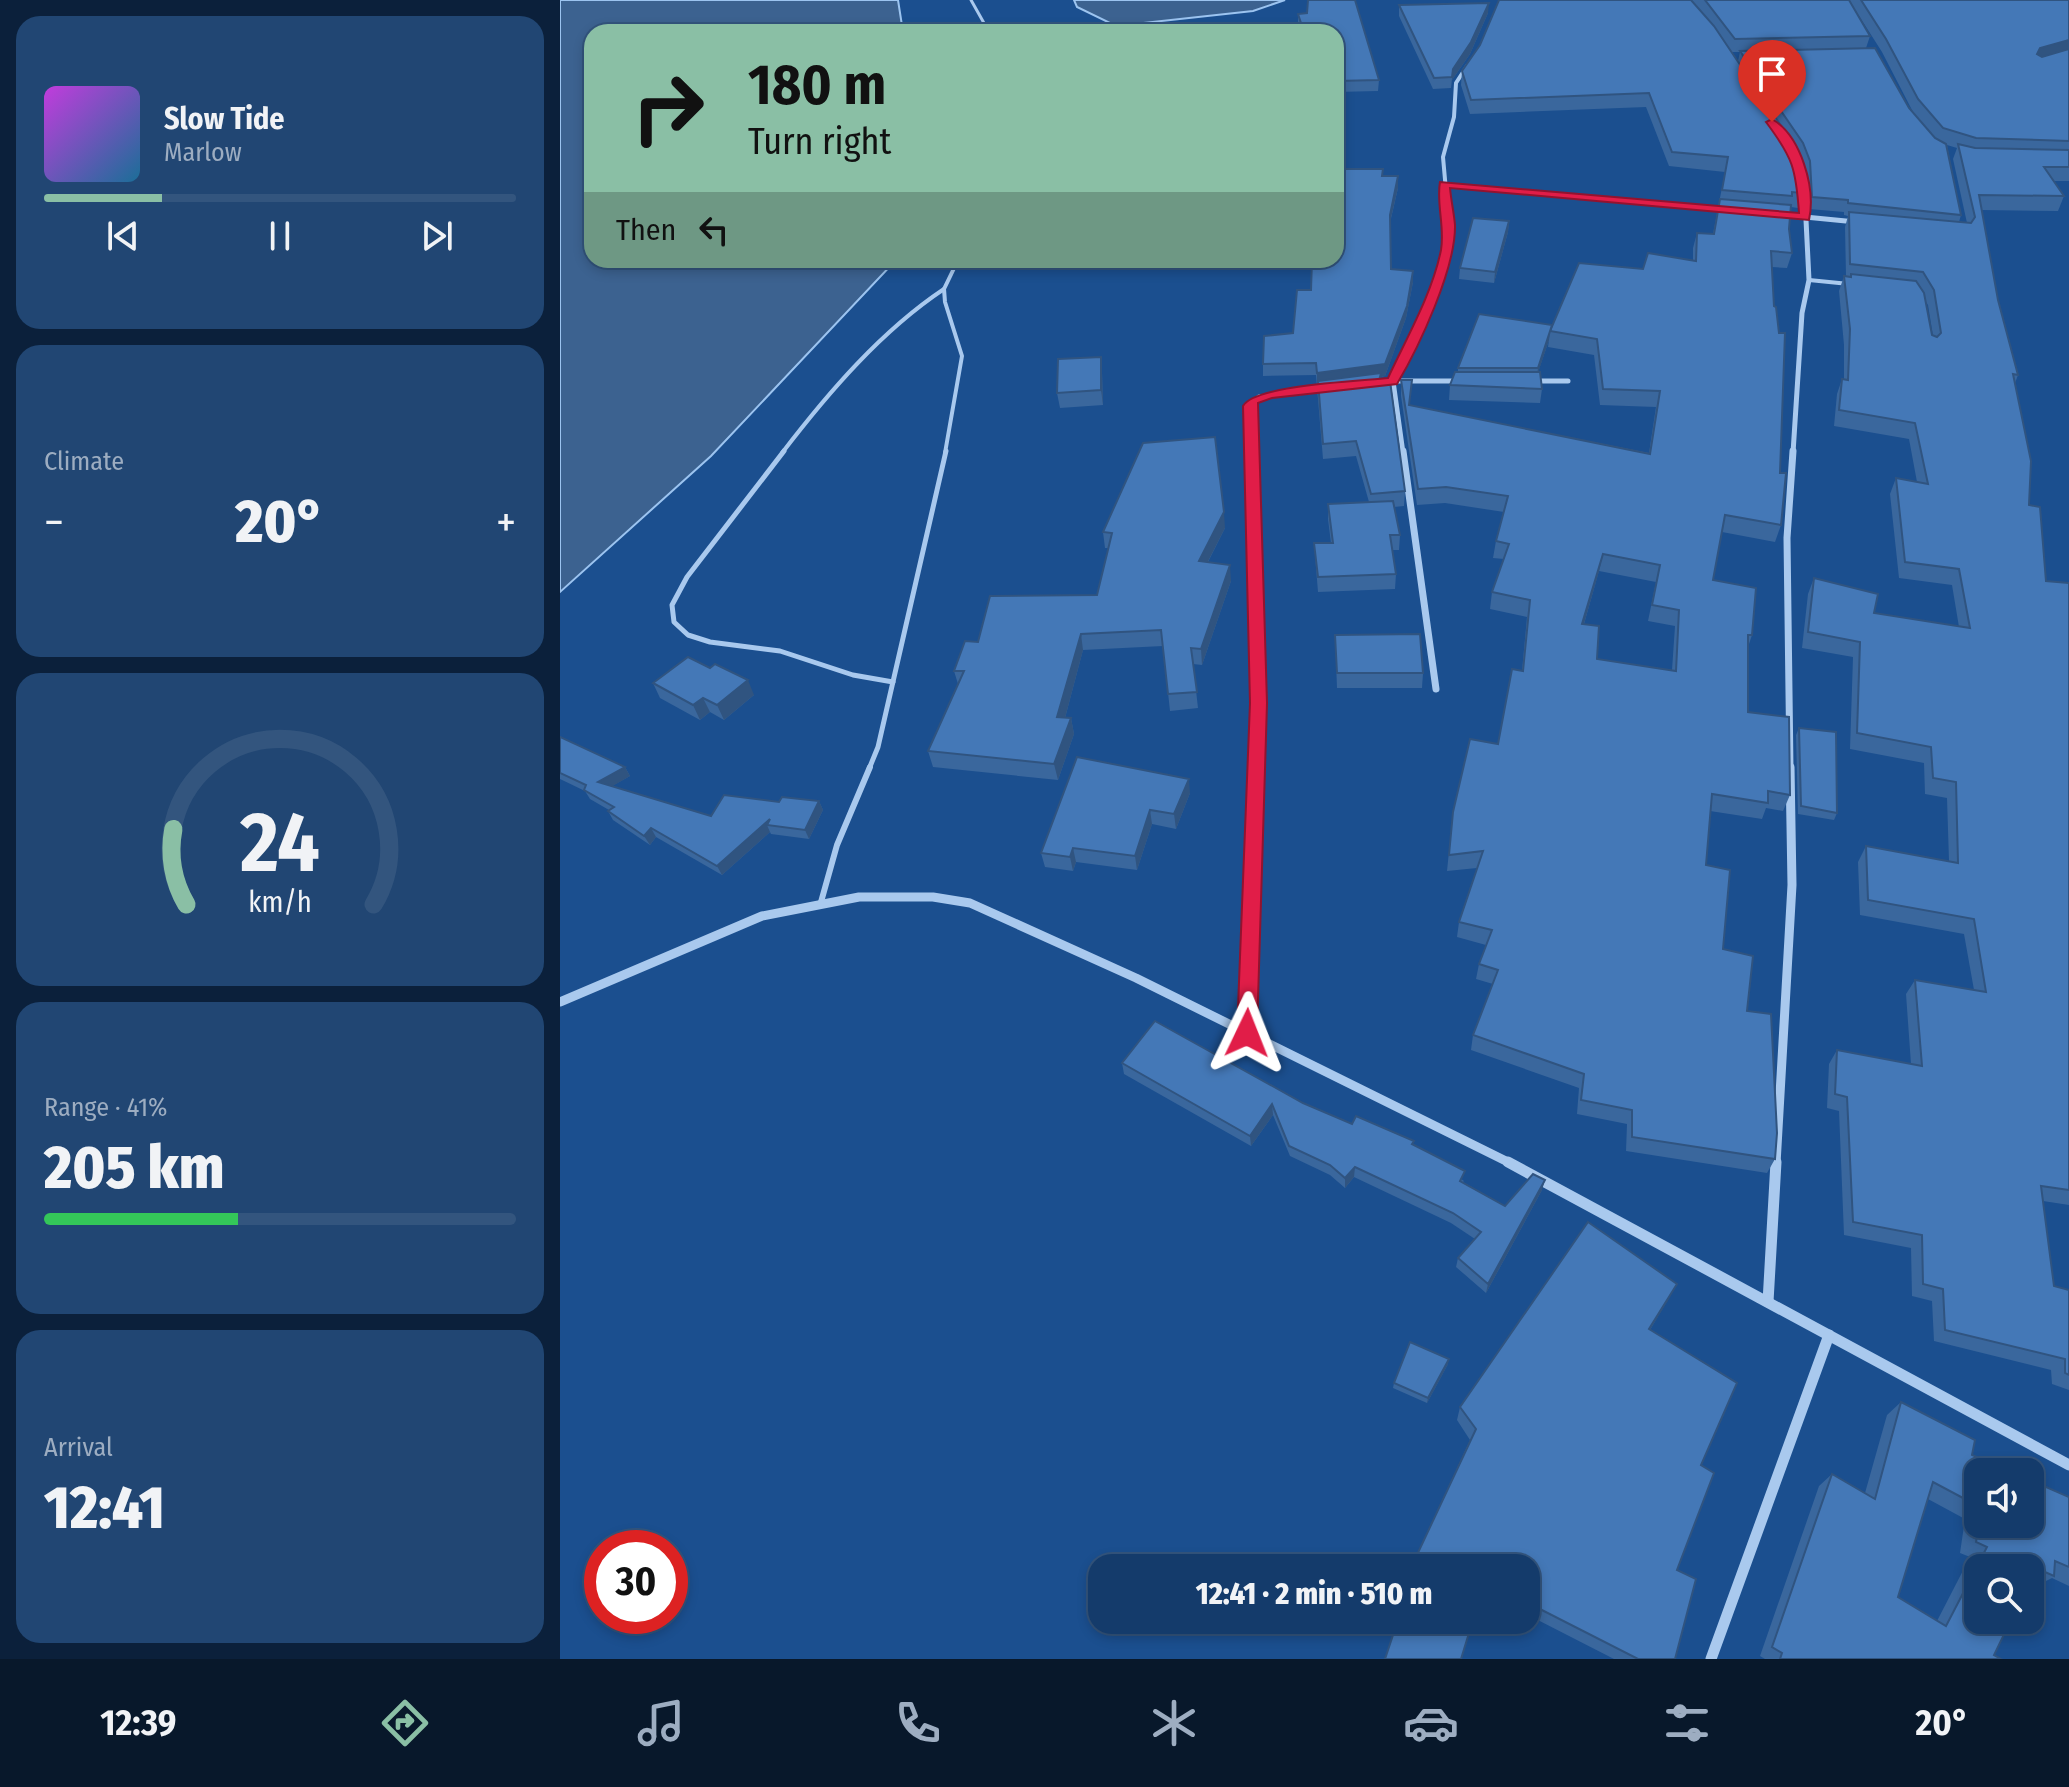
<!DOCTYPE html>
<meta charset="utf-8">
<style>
body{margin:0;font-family:"Fira Sans Condensed",sans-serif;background:#214673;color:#f1f3f6;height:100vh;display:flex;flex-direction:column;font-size:30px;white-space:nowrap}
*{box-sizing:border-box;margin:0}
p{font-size:26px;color:#9dadc1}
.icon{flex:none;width:44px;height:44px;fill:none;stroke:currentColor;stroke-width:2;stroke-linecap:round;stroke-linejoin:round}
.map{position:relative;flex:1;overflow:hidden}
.side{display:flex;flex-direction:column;gap:16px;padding:16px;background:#0b203b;width:560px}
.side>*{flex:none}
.guide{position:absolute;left:24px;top:24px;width:760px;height:244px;border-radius:24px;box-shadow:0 4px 12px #0003,0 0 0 2px #33557e;background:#8abfa5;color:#111;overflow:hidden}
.fabs{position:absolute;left:1404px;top:1458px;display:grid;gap:16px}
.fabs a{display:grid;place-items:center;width:80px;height:80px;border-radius:16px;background:#143b6b;box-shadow:0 4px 12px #0003,0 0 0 2px #33557e;font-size:40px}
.speed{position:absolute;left:24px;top:1530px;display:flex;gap:16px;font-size:40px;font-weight:700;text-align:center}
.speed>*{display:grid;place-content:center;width:104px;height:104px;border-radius:50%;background:#143b6b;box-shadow:0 4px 12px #0003,0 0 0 2px #33557e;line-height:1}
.speed .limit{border:12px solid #d22;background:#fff;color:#111}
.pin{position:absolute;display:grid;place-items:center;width:68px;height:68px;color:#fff;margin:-82px -34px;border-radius:50% 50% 50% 0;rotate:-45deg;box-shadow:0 0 8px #0007}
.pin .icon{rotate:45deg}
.me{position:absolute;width:88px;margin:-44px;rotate:2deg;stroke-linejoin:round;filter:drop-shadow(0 0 6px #0008)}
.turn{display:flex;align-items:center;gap:28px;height:168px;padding:0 32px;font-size:36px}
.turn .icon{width:104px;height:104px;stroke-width:2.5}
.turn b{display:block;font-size:56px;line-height:68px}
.then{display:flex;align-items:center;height:76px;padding:0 32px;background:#0003;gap:16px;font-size:30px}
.big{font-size:60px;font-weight:800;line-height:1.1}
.side .tile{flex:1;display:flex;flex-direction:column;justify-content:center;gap:12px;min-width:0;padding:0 28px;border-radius:24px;background:#214673}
.side .dial{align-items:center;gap:0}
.dial svg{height:208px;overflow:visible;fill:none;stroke:#33557e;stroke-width:7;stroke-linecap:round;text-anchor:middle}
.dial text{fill:#f1f3f6;stroke:none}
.song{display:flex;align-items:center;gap:24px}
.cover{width:96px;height:96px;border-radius:12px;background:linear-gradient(135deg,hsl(290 70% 55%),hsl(200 70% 35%))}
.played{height:8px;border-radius:4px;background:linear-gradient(90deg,#8abfa5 25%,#33557e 25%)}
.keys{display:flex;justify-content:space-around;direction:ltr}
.heat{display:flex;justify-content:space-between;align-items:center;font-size:44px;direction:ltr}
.charge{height:12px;border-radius:6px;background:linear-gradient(90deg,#34c759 41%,#33557e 0)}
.trip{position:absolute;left:528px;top:1554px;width:452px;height:80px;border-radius:24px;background:#143b6b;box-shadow:0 4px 12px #0003,0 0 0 2px #33557e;font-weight:800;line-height:80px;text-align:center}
.dock{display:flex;height:128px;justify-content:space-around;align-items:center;background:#08182b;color:#9dadc1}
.dock .icon{width:56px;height:56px}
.dock .current{color:#8abfa5}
.dock b{font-size:36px;color:#f1f3f6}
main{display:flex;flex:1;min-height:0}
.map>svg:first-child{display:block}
.water{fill:#3c6290;stroke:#9cc4f0;stroke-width:2}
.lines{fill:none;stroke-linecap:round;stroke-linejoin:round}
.service-far3{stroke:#a9c9ee;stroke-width:3}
.service-far2{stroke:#a9c9ee;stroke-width:4}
.service-far1{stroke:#a9c9ee;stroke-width:5}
.service{stroke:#a9c9ee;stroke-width:6}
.minor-far4{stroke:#a9c9ee;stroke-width:4}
.minor-far3{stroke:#a9c9ee;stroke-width:5}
.minor-far2{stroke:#a9c9ee;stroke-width:7}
.minor-far1{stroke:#a9c9ee;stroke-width:9}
.minor{stroke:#a9c9ee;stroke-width:11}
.wall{fill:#3a679d;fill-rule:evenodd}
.shaded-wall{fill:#305480}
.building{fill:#4478b7;stroke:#305480;stroke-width:2;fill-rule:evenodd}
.route{fill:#e11d48;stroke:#92132f;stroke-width:2}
</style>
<main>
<section class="side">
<div class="tile">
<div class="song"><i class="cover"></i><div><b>Slow Tide</b><p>Marlow</p></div></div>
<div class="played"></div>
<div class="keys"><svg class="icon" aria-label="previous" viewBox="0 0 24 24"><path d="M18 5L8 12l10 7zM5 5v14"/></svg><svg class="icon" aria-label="pause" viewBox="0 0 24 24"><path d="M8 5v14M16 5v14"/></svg><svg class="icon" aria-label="next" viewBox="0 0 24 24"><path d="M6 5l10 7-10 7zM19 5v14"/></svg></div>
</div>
<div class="tile"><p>Climate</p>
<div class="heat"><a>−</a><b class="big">20°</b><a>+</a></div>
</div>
<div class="tile dial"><svg viewBox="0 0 100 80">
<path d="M14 69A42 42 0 1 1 86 69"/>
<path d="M14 69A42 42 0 0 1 9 40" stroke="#8abfa5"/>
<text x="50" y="56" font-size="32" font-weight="700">24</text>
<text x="50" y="72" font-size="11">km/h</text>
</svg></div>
<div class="tile"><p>Range · 41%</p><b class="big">205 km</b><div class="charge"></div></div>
<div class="tile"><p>Arrival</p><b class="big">12:41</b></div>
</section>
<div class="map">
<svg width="1509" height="1659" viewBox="0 0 1509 1659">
<rect width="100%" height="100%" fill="#1b4f8f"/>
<!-- water -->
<g class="water">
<polygon points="0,0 338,0 343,32 32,32 32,260 336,260 151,456 0,592"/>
<polygon points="514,0 725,0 693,11 556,26 517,7"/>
</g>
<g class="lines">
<!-- service-far3 -->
<g class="service-far3">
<polyline points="411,0 429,32"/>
<polyline points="884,184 1080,202"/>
</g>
<!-- service-far2 -->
<g class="service-far2">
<polyline points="1058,200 1163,209"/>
<polyline points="1222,215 1245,217"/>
<polyline points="1249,280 1289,284"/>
<path d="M 222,453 C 268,393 321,331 384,289"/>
<polyline points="385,453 402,356 385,302 384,289 398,260"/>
</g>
<!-- service-far1 -->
<g class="service-far1">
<polyline points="224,451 127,577 112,605 114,622 128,635 150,642 220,651 293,675 333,682"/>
<polyline points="309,769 318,747 386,451"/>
</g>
<!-- service -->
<polyline class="service" points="261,902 277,845 310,767"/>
<!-- minor-far4 -->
<g class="minor-far4">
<polyline points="1238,163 1245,202"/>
<polyline points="887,202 883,157 894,117 896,83 907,66"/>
</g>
<!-- minor-far3 -->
<g class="minor-far3">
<polyline points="1245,217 1296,222"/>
<polyline points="971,381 1008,381"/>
<polyline points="823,385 833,381 841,370 886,252 889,226 887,200"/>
<polyline points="691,453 689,406 699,397 765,390"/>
<polyline points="843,453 833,381 901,381"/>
<polyline points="1233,453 1242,313 1249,280 1245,200"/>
</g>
<!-- minor-far2 -->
<g class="minor-far2">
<polyline points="691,451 699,703 697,769"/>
<polyline points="843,451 876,689"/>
<polyline points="1230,769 1227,538 1233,451"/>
</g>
<!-- minor-far1 -->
<g class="minor-far1">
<polyline points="0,1002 202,916 299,897 373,897 410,903 576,978 952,1164"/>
<polyline points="687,1033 697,767"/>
<polyline points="1216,1164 1232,885 1230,767"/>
</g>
<!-- minor -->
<g class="minor">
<polyline points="948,1162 1509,1465"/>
<polyline points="1208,1302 1216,1162"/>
<polyline points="1151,1659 1269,1335"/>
</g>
</g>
<!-- wall -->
<g class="wall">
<polygon points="748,0 795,0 819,80 818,91 776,92 776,32 740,32 738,24 738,14 747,13"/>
<path d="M 939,0 L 1509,0 L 1509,181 L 1494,181 L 1504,196 L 1498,211 L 1421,210 L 1438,300 L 1458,375 L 1455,383 L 1469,505 L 1486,581 L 1509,583 L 1509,1205 L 1483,1201 L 1494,1286 L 1509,1290 L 1509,1390 L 1492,1384 L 1491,1370 L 1374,1341 L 1372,1301 L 1352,1296 L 1351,1248 L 1284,1235 L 1279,1111 L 1267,1108 L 1269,1064 L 1277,1050 L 1351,1064 L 1346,994 L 1355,980 L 1414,990 L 1404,934 L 1300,915 L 1298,862 L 1306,846 L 1389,861 L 1387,798 L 1365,794 L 1364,763 L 1290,749 L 1293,657 L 1242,648 L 1248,594 L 1254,578 L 1314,613 L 1399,627 L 1392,585 L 1339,578 L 1330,494 L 1336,478 L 1357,482 L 1349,439 L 1274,426 L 1277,394 L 1282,379 L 1284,379 L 1284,345 L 1279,291 L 1284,276 L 1286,276 L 1285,227 L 1288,216 L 1284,215 L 1284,212 L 1249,209 L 1247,173 L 1239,154 L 1236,149 L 1242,193 L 1238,208 L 1231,207 L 1229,229 L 1232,253 L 1227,268 L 1212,267 L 1221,525 L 1215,542 L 1162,532 L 1153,580 L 1192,635 L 1188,647 L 1188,712 L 1230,795 L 1223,811 L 1206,808 L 1202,819 L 1150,811 L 1146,865 L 1163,949 L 1187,1011 L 1215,1159 L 1207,1173 L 1066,1151 L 1067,1124 L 1017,1114 L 1019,1088 L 911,1050 L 913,1035 L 933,984 L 916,979 L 919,964 L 926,945 L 897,937 L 899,922 L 917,868 L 887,871 L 893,812 L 938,744 L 962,671 L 967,617 L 930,609 L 932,592 L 944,559 L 933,558 L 936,541 L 944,512 L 885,503 L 857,505 L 841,396 L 841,380 L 850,406 L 1089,453 L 1096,407 L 1040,405 L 1034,355 L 988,347 L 989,340 L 978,372 L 982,389 L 980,403 L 889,400 L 890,385 L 898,372 L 898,368 L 992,325 L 1083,269 L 1133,260 L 1133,248 L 1137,233 L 1153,234 L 1165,172 L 1109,166 L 1086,107 L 910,114 L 901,85 L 902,71 L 920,45 ZM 1294,8 L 1322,52 L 1353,112 L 1306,48 L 1310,36 ZM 1172,52 L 1180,52 L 1178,61 ZM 1387,145 L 1397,148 L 1393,159 L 1407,223 L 1399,222 L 1401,215 ZM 1365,301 L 1368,305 L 1373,336 L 1372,335 ZM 1039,571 L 1096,582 L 1088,621 L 1115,626 L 1112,670 L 1037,659 L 1024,624 Z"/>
<polygon points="839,5 928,13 910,54 892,80 891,88 873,89 839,16"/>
<polygon points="823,169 823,176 838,176 838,188 830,223 831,269 853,271 853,282 846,318 825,376 821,377 845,491 844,506 834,507 840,535 839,550 832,550 836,574 835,589 758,592 754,543 771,543 768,519 768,504 809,502 796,456 763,459 756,375 703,376 703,364 733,333 751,290"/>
<polygon points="949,221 948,232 934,283 899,279 900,268"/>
<polygon points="541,357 542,372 543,405 500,408 497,393"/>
<polygon points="665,528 648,562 671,581 642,665 633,664 638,708 610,711 603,646 523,650 505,718 511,718 514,734 498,780 373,767 368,751 398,684 394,671 418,642 537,595 549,548 545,548 543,532"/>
<polygon points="775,635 863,673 862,688 777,688"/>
<polygon points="93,683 194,695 164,720 150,712 140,720 100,698"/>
<polygon points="1239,728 1277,813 1274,820 1238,814 1236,735"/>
<polygon points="0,737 65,767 70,776 52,786 151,816 219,802 259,801 263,810 249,839 211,834 210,832 162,875 96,837 90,845 53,820 48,811 49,810 30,799 25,791 0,779"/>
<polygon points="630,793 616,829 592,824 577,870 516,862 513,871 485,867 481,853"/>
<polygon points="562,1063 743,1103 792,1124 853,1145 904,1181 903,1182 945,1206 982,1190 926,1293 896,1267 898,1258 915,1239 891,1223 794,1177 785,1188 770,1175 730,1156 713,1115 691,1146 564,1074"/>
<polygon points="1117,1284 1090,1330 1141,1465 1117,1570 1115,1659 1054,1659 968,1615 965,1623 960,1632 941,1620 966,1620 966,1568 854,1567 856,1557 910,1440 897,1420 900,1407"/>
<polygon points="888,1364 867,1403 833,1388 834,1383"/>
<path d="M 1341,1402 L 1412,1455 L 1418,1472 L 1418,1524 L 1470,1524 L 1509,1497 L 1509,1586 L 1492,1578 L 1476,1586 L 1470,1584 L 1470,1568 L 1434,1655 L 1441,1659 L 1205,1659 L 1200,1656 L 1259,1486 L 1272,1474 L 1305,1493 L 1327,1415 ZM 1368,1499 L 1405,1519 L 1400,1553 L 1410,1557 L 1377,1621 L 1338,1597 Z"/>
</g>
<!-- shaded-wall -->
<g class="shaded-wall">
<polygon points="929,3 928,13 910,54 892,80 891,88 893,69"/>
<polygon points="1509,40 1509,52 1475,62 1480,48"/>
<polygon points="838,176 838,188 829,226 830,215"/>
<polygon points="949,221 948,232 934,283 935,272"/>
<polygon points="853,271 853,282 846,318 825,376 821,377 821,388 819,381 820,377 757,385 757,373"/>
<polygon points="990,333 989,340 977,376 978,368"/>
<polygon points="541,357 542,372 543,405 541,390"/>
<polygon points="664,512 665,528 640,577 639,561"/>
<polygon points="1043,554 1039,571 1019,641 1022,624"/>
<polygon points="670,565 671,581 642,665 641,649"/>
<polygon points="521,634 523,650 501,733 497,717"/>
<polygon points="188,680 194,695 164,720 157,705"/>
<polygon points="143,698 150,712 140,720 133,705"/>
<polygon points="511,718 514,734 498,780 494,764"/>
<polygon points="65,767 70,776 44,791 38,782"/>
<polygon points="629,779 630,793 616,829 614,814"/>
<polygon points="259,801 263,810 249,839 245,830"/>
<polygon points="590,810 592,824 577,870 575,856"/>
<polygon points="210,819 207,825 210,832 162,875 157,866"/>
<polygon points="91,828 96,837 90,845 84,836"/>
<polygon points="513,848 516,862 513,871 510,857"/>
<polygon points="712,1104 713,1115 691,1146 690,1136"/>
<polygon points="795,1167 794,1177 785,1188 785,1178"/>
<polygon points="985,1180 982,1190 926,1293 928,1284"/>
<polygon points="1117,1284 1109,1299 1081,1344 1089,1329"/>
<polygon points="889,1359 888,1364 867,1403 868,1398"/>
</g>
<!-- building -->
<g class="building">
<polygon points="748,0 795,0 819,80 776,81 776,32 744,32 738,14 747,13"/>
<polygon points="939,0 1131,0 1154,26 1234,145 1241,165 1242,193 1232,192 1232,196 1162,190 1168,157 1112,152 1089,93 911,100 902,71 920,45"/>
<polygon points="1145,0 1289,0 1310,36 1175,39"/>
<polygon points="1301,0 1509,0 1509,40 1480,48 1477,54 1482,57 1509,49 1509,141 1416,138 1383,128 1358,99 1326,39"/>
<polygon points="929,3 911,42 893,69 892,77 874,78 839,5"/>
<polygon points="1315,48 1349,108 1375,138 1386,144 1401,215 1288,203 1288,200 1252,197 1250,161 1243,143 1180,51"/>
<polygon points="1398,144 1415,148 1509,150 1509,167 1484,167 1504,196 1419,195 1438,300 1458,375 1453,374 1471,461 1469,505 1480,507 1486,581 1509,583 1509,1190 1481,1186 1494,1286 1509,1290 1509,1375 1505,1373 1505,1359 1385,1330 1383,1289 1363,1284 1362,1235 1293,1222 1287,1097 1275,1094 1277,1050 1362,1066 1355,980 1426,992 1414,919 1308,900 1306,846 1398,863 1396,782 1373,778 1371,747 1297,733 1300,642 1248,632 1254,578 1318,594 1314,613 1410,628 1399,569 1345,562 1336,478 1368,484 1355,423 1279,410 1282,379 1288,380 1290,329 1284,276 1291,277 1291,274 1356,281 1364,293 1372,335 1377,337 1381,333 1374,290 1363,272 1290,264 1289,212 1411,223 1415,217"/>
<polygon points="776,169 823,169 822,176 838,176 830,215 831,269 853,271 847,306 825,364 757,373 756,363 703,364 704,336 733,333 737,290 751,290 752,260 776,260"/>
<path d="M 1160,199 L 1231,205 L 1229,229 L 1232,253 L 1211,251 L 1214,306 L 1216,307 L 1219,333 L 1225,333 L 1220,473 L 1226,473 L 1221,525 L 1165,515 L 1153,580 L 1196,588 L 1192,635 L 1188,635 L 1188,712 L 1229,717 L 1230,795 L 1208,791 L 1208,803 L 1152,794 L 1146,865 L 1170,870 L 1163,949 L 1193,956 L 1187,1011 L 1211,1014 L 1217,1133 L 1215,1159 L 1072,1137 L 1072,1110 L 1021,1100 L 1024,1074 L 913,1035 L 938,970 L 919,964 L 932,930 L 899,922 L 923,851 L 889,855 L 893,812 L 910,739 L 938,744 L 952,669 L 963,671 L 970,600 L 932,592 L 949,544 L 936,541 L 948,496 L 886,487 L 858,489 L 841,380 L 852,380 L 849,405 L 1090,454 L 1100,391 L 1043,389 L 1037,339 L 990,331 L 1019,263 L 1083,269 L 1088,253 L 1136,261 L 1137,233 L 1154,234 ZM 1043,554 L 1100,565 L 1092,605 L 1119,610 L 1116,671 L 1037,659 L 1039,626 L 1022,624 Z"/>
<polygon points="913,218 949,221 935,272 900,268"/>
<polygon points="919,314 992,325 978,368 898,368"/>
<polygon points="541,357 541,390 497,393 498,359"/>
<polygon points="895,372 980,372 982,389 890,385"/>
<polygon points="821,373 819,381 830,381 845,491 811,494 796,441 763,444 758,381"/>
<polygon points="655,437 664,512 639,561 670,565 641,649 631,648 637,692 608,694 601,630 521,634 497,717 511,718 494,764 368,751 404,671 394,671 405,641 418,642 430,596 537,595 552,533 543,532 583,443"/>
<polygon points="833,501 840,535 830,535 836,574 758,577 754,543 773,543 768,504"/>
<polygon points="860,634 863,673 777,673 775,635"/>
<polygon points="128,657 150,668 155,664 188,680 157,705 143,698 133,705 93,683"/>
<polygon points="1239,728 1276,732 1277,813 1241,806"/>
<polygon points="0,737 65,767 38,782 151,816 164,795 219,802 222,797 259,801 245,830 207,825 210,819 157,866 91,828 84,836 48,811 54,807 24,790 26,785 0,773"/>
<polygon points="517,757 629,779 614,814 590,810 575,856 513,848 510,857 481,853"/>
<polygon points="595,1021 743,1103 792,1124 796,1116 854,1141 852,1144 905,1171 900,1181 945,1206 973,1174 985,1180 928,1284 898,1258 921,1232 893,1213 795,1167 785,1178 770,1165 729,1146 712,1104 690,1136 562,1063"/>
<polygon points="1028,1222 1117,1284 1089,1329 1177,1383 1141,1465 1154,1473 1117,1570 1136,1579 1115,1659 1078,1659 972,1605 965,1623 961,1620 966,1620 966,1568 856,1568 859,1558 856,1557 916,1429 900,1407"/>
<polygon points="850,1342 889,1359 868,1398 834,1383"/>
<polygon points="1341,1402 1415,1440 1412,1455 1451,1472 1418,1472 1418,1506 1373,1482 1338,1597 1386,1626 1427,1547 1416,1542 1419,1524 1470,1524 1470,1480 1509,1497 1509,1567 1495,1561 1494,1576 1476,1568 1470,1580 1470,1568 1418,1568 1418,1620 1451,1620 1434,1655 1441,1659 1220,1659 1222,1653 1212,1647 1272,1474 1315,1499"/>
<polygon points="838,1620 913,1620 901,1659 825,1659"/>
</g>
<!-- route -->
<path class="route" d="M 1212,119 C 1241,136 1256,188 1249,220 L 890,188 C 891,200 894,213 895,225 C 896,268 859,347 837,384 L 712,398 L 698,403 L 707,703 L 697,1033 L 694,1039 L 687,1042 L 680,1039 L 677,1033 L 690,703 L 683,406 C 694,385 800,381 828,378 C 847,337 872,294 881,250 C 885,227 876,203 880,182 L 1239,213 C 1236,169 1233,158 1206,122 Z"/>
</svg>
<div class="fabs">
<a><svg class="icon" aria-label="sound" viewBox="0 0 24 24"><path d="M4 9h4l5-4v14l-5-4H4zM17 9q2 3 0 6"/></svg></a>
<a><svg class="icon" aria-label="search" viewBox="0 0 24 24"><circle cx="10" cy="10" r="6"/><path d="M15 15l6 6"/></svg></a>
</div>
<div class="speed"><div class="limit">30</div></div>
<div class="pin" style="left:1212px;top:122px;background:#d93025"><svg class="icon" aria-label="arrive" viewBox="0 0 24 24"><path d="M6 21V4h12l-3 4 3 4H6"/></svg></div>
<svg class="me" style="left:687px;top:1033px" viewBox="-20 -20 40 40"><path d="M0-17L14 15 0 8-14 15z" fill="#e11d48" stroke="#fff" stroke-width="4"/></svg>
<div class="trip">12:41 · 2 min · 510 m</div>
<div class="guide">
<div class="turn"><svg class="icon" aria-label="right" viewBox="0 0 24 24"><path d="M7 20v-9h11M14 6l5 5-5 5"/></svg><div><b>180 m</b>Turn right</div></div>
<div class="then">Then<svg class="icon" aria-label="left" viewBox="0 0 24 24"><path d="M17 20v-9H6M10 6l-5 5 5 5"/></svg></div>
</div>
</div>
</main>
<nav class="dock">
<b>12:39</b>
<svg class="icon current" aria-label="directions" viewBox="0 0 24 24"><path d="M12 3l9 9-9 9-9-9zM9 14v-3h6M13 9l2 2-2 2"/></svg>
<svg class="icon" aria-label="music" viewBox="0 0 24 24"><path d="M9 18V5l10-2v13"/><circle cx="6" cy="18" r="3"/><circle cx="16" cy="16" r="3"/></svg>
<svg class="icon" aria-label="phone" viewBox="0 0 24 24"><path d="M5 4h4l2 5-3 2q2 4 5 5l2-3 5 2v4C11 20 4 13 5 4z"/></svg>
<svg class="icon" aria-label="climate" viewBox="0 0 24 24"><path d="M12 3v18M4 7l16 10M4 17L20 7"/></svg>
<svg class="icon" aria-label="car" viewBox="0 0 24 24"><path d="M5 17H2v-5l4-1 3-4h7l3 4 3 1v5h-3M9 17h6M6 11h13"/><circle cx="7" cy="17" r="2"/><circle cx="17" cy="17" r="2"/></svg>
<svg class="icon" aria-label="filters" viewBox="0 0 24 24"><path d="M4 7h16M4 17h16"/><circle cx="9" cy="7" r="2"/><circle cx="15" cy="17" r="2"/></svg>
<b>20°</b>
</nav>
